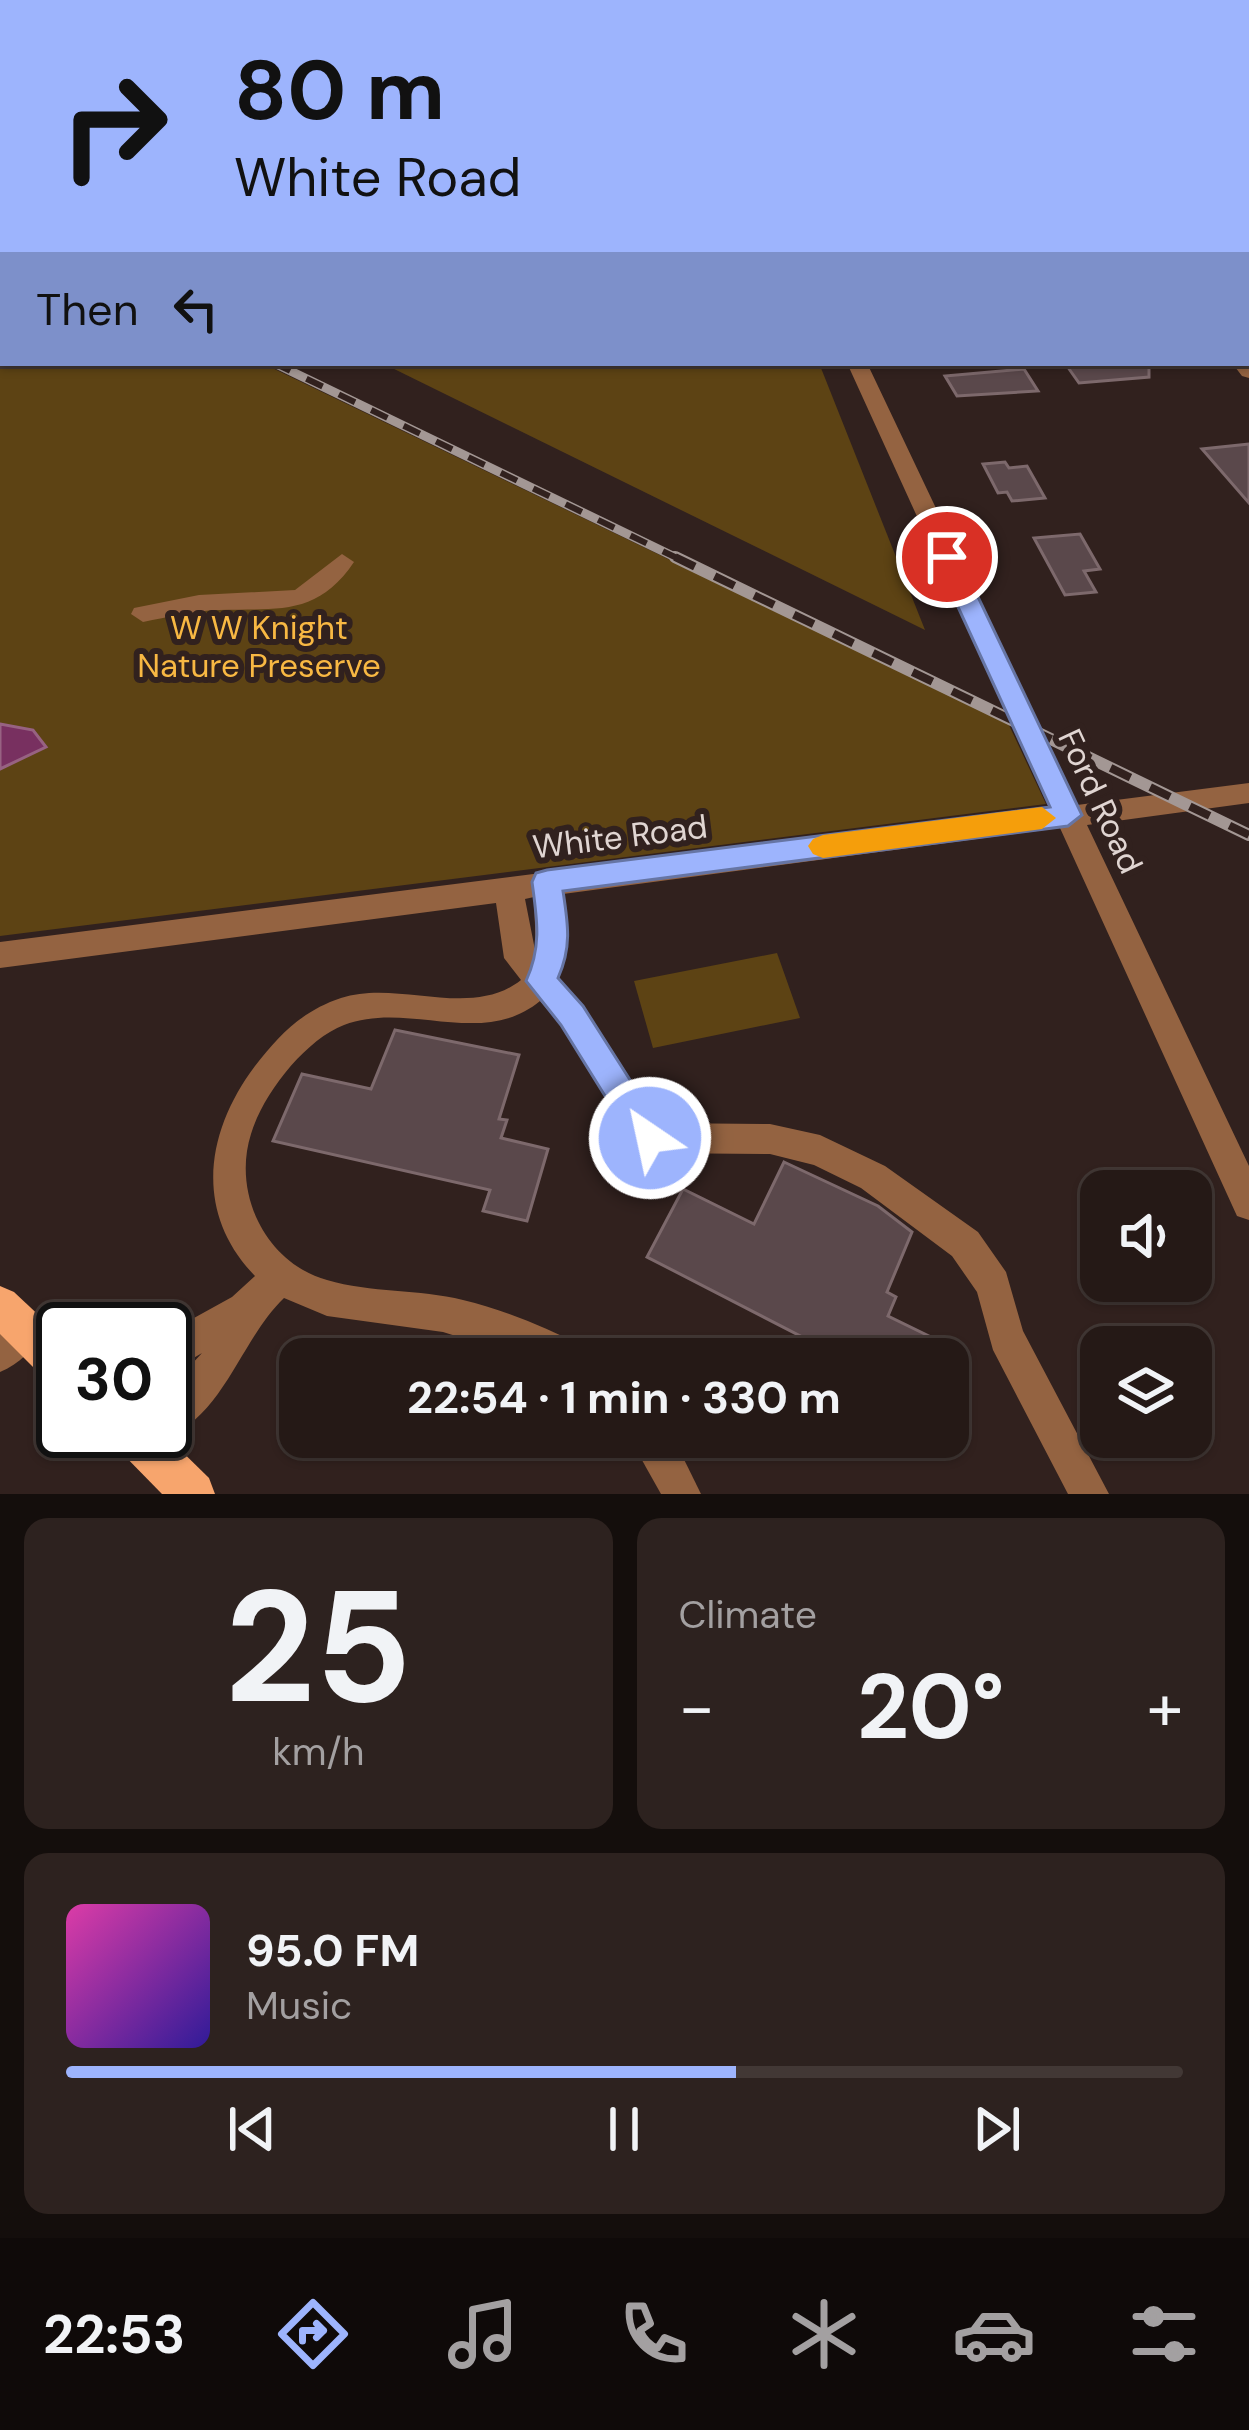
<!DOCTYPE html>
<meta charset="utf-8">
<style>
body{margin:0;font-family:"DM Sans",sans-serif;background:#2d221f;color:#f1f3f6;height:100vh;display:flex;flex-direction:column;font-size:45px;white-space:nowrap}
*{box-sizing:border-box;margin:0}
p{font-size:39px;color:#a3a0a1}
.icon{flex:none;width:66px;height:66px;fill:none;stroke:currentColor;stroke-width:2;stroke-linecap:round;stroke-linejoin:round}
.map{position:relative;height:1494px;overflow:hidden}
.side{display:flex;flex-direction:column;gap:24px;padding:24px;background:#140e0c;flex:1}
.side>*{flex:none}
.banner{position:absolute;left:0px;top:0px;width:1251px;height:366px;box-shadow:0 3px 9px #0004,0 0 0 3px #423835;background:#9db4fd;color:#111;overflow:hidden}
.tools{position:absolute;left:1080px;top:1170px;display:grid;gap:24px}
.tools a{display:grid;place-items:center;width:132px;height:132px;border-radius:24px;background:#251916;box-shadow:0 3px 9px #0004,0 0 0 3px #423835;font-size:60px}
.speed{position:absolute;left:36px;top:1302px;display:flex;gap:24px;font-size:60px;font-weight:700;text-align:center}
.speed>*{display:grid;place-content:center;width:156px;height:156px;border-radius:50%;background:#251916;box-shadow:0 3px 9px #0004,0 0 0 3px #423835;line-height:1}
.speed .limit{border:6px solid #111;border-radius:18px;background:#fff;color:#111}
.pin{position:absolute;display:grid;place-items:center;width:102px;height:102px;color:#fff;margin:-51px;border:6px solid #fff;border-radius:50%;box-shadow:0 3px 12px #0007}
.me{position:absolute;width:132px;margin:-66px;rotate:326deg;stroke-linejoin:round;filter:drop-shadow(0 0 9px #0008)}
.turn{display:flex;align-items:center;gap:42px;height:252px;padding:0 36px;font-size:54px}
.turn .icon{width:156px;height:156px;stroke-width:2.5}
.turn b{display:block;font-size:84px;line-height:102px}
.then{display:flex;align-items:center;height:114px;padding:0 36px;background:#0003;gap:24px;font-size:45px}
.big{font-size:90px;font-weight:700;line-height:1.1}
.side .tile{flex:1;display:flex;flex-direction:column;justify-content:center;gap:18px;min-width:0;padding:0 42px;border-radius:24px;background:#2d221f}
.side .dial{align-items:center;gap:0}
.dial b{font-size:156px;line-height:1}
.song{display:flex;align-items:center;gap:36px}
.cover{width:144px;height:144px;border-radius:18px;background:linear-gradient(135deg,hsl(320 70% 55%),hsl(250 70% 35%))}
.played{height:12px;border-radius:6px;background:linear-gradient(90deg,#9db4fd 60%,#423835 60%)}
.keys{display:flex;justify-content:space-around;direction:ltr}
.heat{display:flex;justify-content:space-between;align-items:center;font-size:66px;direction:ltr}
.side .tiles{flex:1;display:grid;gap:24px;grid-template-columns:1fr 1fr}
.tile:last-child{grid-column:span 2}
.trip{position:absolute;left:279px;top:1338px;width:690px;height:120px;border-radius:24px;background:#251916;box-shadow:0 3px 9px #0004,0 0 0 3px #423835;font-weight:700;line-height:120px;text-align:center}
.menu{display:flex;height:192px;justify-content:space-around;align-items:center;background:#0f0a09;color:#a3a0a1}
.menu .icon{width:84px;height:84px}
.menu .selected{color:#9db4fd}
.menu b{font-size:54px;color:#f1f3f6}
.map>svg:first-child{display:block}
.green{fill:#5d4314}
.water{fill:#783060;stroke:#976282;stroke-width:3}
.building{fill:#5a484b;stroke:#7d696c;stroke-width:3}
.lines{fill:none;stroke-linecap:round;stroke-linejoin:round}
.minor{fill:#946341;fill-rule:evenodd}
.major{fill:#f7a56d;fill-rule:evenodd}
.rail-far1-casing{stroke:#a39794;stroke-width:9}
.rail-casing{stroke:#a39794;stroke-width:12}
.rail-far1{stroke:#31211e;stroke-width:6;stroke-dasharray:18;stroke-linecap:butt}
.rail{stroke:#31211e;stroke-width:8;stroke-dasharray:22;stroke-linecap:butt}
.route{fill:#9db4fd;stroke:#6675a4;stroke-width:3}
.slow{fill:#f59e0b}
.labels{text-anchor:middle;stroke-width:12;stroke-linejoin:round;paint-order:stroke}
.park-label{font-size:33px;fill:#f8b843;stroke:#31211e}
.street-label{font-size:33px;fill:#e0d5d2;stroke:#31211e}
</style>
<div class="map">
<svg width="1249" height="1494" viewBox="0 0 1249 1494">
<rect width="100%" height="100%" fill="#31211e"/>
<!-- green -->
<g class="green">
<polygon points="711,0 1249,0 1249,79 1248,3"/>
<polygon points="0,236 3,363 262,363 1008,723 1046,804 0,936"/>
<polygon points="382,363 819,363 925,630"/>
<polygon points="777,953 800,1018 653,1048 634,981"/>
</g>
<!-- water -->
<polygon class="water" points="0,724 33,730 46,747 0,769"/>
<!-- building -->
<g class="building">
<polygon points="1149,363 1149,377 1079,383 1067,366"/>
<polygon points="1024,369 1038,391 957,396 945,376"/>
<polygon points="1249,444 1249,503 1202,449"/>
<polygon points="1005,462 1009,468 1027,466 1045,498 1012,501 1007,492 998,493 983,464"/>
<polygon points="1080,534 1100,569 1084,571 1096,592 1065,595 1034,538"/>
<polygon points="395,1030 519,1055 499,1119 507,1120 501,1138 548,1149 527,1221 483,1211 490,1190 273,1141 302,1074 371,1089"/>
<polygon points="784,1162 878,1206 912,1232 887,1292 896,1297 888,1316 939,1341 932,1359 845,1359 647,1257 683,1189 754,1224"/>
</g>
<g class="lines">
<!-- minor -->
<g class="minor">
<polygon points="20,0 38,0 40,3 22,3"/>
<polygon points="232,0 249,0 251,3 234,3"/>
<polygon points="681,0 695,0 696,3 682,3"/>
<rect x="1248" y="89" width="1" height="10"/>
<polygon points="1249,359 1249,378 1242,376 1232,363 1248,363"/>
<path d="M 847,363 L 867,363 L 1077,805 L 1249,783 L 1249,803 L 1087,825 L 1249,1166 L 1249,1220 L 1237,1216 L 1060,828 L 563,894 L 568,944 L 559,978 L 583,1005 L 659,1123 L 770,1124 L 820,1135 L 885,1166 L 978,1232 L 1006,1272 L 1023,1331 L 1109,1494 L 1068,1494 L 993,1350 L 977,1292 L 952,1256 L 861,1188 L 814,1165 L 770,1154 L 650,1153 L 638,1149 L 561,1025 L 540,1001 C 482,1049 408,1000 344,1025 C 305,1040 263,1094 251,1134 C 232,1194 266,1263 327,1280 C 371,1293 419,1289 463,1300 C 505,1310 545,1327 583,1346 L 589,1359 L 529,1359 L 443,1332 L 327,1316 L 284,1298 C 241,1339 225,1414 165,1439 L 151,1434 L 165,1431 L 165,1393 L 202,1353 L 165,1375 L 165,1334 L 232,1297 L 255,1276 C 193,1212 206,1131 255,1066 C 279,1035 302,1011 341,998 C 398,979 471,1020 521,980 L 504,958 L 496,903 L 0,968 L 0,942 L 1050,808 ZM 534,897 L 536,955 L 525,899 Z"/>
<path d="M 342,554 L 354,562 C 317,617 277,608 219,610 C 193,611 168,617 143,622 L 131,614 L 134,608 L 199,595 L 295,590 Z"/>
<path d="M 24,1312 L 37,1317 L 42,1330 C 35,1349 19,1364 0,1372 L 0,1327 Z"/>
<polygon points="629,1437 673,1437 701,1494 661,1494"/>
</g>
<!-- major -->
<g class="major">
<polygon points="0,1286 14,1292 63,1338 63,1388 48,1382 0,1334"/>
<polygon points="108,1431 161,1431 209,1478 215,1494 162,1494 115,1446"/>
</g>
<!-- rail-far1 casing -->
<g class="rail-far1-casing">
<polyline id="rail-far1" points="274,363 681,560"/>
</g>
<!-- rail casing -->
<g class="rail-casing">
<polyline id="rail" points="675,557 1249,835"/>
</g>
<!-- rail-far1 -->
<use href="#rail-far1" class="rail-far1"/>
<!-- rail -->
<use href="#rail" class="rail"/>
</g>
<!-- route -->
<path class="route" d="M 947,549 L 959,557 L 1082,815 L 1068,826 L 563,891 C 568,924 572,947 558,978 L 583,1006 L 667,1138 L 662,1149 L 650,1153 L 638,1149 L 561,1025 L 526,981 C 542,946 537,919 532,882 L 536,873 L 547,870 L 1050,807 L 935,557 Z"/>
<!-- slow -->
<polygon class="slow" points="1042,807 1056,818 1042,829 823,858 813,854 808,846 813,839 823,835"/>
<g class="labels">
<!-- park labels -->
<g class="park-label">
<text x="259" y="639">W W Knight<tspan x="259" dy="38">Nature Preserve</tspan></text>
</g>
<!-- street labels -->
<g class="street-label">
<text transform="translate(1101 801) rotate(65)" y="12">Ford Road</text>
<text transform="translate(620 836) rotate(-7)" y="12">White Road</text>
</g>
</g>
</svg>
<div class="tools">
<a><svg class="icon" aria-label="sound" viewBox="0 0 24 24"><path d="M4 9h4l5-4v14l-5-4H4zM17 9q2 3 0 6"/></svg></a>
<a><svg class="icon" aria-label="layers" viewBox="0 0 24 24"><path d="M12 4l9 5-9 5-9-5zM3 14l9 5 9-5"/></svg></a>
</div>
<div class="speed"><div class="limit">30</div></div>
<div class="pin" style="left:947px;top:557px;background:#d93025"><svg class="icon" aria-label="arrive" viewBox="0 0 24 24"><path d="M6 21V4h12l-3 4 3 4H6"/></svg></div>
<svg class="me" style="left:650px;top:1138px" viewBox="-20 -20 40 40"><circle r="17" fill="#9db4fd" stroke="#fff" stroke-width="3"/><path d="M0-11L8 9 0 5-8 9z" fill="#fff"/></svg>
<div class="trip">22:54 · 1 min · 330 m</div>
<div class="banner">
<div class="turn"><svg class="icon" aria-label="right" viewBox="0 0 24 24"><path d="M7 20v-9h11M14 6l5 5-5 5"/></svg><div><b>80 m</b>White Road</div></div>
<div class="then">Then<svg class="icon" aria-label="left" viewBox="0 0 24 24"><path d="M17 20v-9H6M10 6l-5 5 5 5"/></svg></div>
</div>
</div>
<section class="side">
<div class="tiles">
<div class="tile dial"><b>25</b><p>km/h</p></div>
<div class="tile"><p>Climate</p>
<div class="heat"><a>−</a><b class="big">20°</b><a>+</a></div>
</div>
<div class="tile">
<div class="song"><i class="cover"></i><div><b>95.0 FM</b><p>Music</p></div></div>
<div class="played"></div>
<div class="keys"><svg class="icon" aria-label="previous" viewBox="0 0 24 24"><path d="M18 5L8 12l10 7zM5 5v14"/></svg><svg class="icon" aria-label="pause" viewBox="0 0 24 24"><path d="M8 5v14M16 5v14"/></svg><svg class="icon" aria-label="next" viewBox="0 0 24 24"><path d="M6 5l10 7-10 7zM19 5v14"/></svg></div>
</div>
</div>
</section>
<nav class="menu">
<b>22:53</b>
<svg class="icon selected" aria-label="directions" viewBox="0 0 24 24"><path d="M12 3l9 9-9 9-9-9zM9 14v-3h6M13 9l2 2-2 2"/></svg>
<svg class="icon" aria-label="music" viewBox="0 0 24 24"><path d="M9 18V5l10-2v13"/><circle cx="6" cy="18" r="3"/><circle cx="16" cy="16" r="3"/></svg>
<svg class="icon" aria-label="phone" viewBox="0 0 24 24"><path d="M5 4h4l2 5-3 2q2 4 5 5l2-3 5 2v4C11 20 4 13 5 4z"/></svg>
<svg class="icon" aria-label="climate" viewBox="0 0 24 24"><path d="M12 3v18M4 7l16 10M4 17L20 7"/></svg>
<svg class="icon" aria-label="car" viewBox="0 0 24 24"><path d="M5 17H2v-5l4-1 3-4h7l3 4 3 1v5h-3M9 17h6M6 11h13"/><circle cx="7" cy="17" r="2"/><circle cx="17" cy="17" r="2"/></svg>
<svg class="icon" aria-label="filters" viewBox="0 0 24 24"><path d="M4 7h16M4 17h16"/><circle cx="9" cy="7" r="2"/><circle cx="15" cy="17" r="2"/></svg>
</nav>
